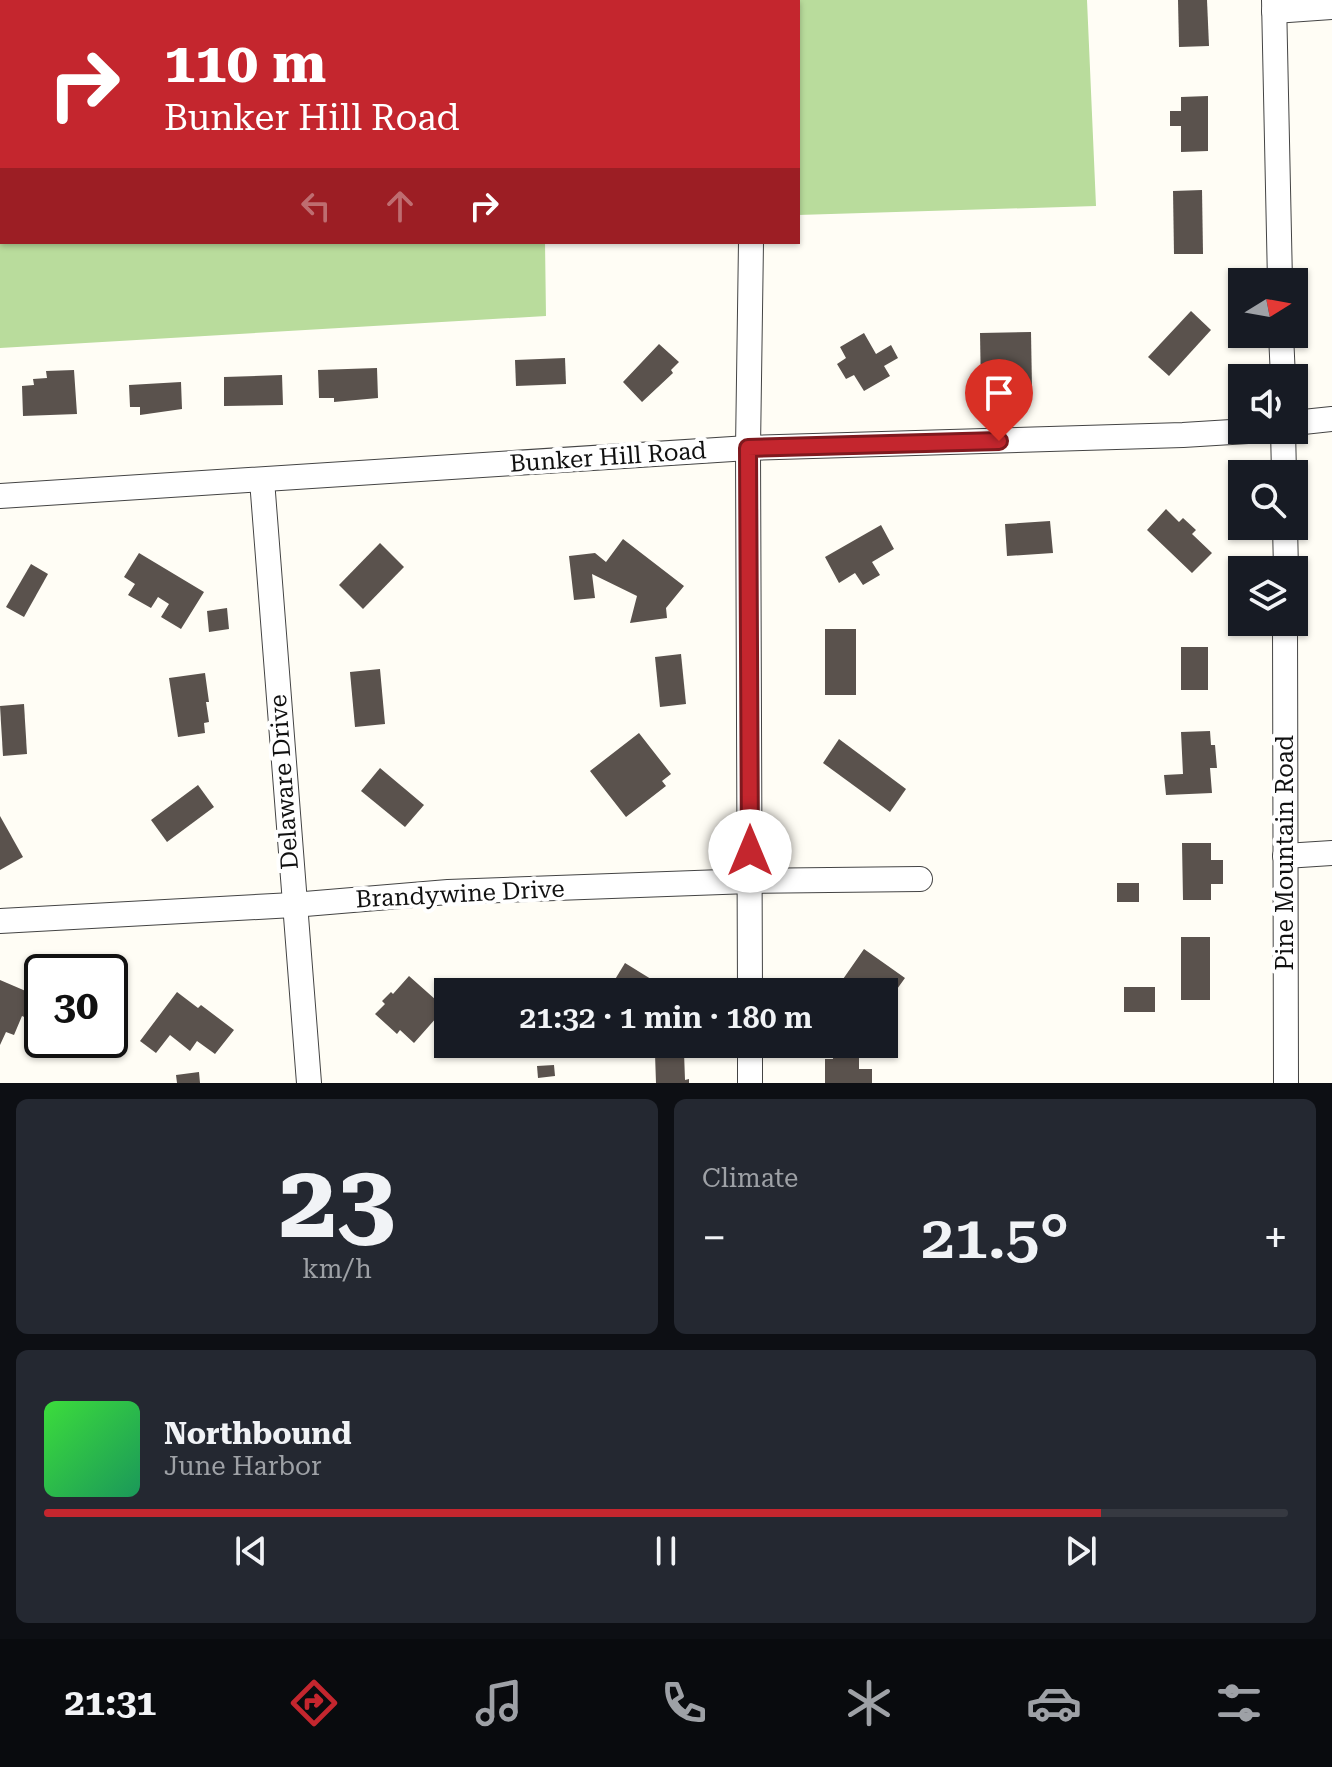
<!DOCTYPE html>
<meta charset="utf-8">
<style>
body{margin:0;font-family:"Roboto Serif",serif;background:#242831;color:#f1f3f6;height:100vh;display:flex;flex-direction:column;font-size:30px;white-space:nowrap}
*{box-sizing:border-box;margin:0}
p{font-size:26px;color:#9ea1a6}
.icon{flex:none;width:44px;height:44px;fill:none;stroke:currentColor;stroke-width:2;stroke-linecap:round;stroke-linejoin:round}
.map{position:relative;height:1083px;overflow:hidden}
.details{display:flex;flex-direction:column;gap:16px;padding:16px;background:#0d0f14;flex:1}
.details>*{flex:none}
.banner{position:absolute;left:0px;top:0px;width:800px;height:244px;box-shadow:0 2px 6px #0004;background:#c4262e;color:#fff;overflow:hidden}
.needle{width:52px;rotate:79deg}
.buttons{position:absolute;left:1228px;top:268px;display:grid;gap:16px}
.buttons a{display:grid;place-items:center;width:80px;height:80px;border-radius:0px;background:#171b24;box-shadow:0 2px 6px #0004;font-size:40px}
.speed{position:absolute;left:24px;top:954px;display:flex;gap:16px;font-size:40px;font-weight:700;text-align:center}
.speed>*{display:grid;place-content:center;width:104px;height:104px;border-radius:50%;background:#171b24;box-shadow:0 2px 6px #0004;line-height:1}
.speed .limit{border:4px solid #111;border-radius:12px;background:#fff;color:#111}
.pin{position:absolute;display:grid;place-items:center;width:68px;height:68px;color:#fff;margin:-82px -34px;border-radius:50% 50% 50% 0;rotate:-45deg;box-shadow:0 0 8px #0007}
.pin .icon{rotate:45deg}
.me{position:absolute;width:88px;margin:-44px;rotate:0deg;stroke-linejoin:round;filter:drop-shadow(0 0 6px #0008)}
.turn{display:flex;align-items:center;gap:28px;height:168px;padding:0 32px;font-size:36px}
.turn .icon{width:104px;height:104px;stroke-width:2.5}
.turn b{display:block;font-size:56px;line-height:68px}
.lanes{display:flex;align-items:center;height:76px;padding:0 32px;background:#0003;justify-content:center;gap:40px;direction:ltr}
.lanes .off{opacity:.35}
.big{font-size:60px;font-weight:600;line-height:1.1}
.details .widget{flex:1;display:flex;flex-direction:column;justify-content:center;gap:12px;min-width:0;padding:0 28px;border-radius:12px;background:#242831}
.details .dial{align-items:center;gap:0}
.dial b{font-size:104px;line-height:1}
.song{display:flex;align-items:center;gap:24px}
.cover{width:96px;height:96px;border-radius:12px;background:linear-gradient(135deg,hsl(120 70% 55%),hsl(150 70% 35%))}
.played{height:8px;border-radius:4px;background:linear-gradient(90deg,#c4262e 85%,#363941 85%)}
.keys{display:flex;justify-content:space-around;direction:ltr}
.heat{display:flex;justify-content:space-between;align-items:center;font-size:44px;direction:ltr}
.details .tiles{flex:1;display:grid;gap:16px;grid-template-columns:1fr 1fr}
.widget:last-child{grid-column:span 2}
.trip{position:absolute;left:434px;top:978px;width:464px;height:80px;border-radius:0px;background:#171b24;box-shadow:0 2px 6px #0004;font-weight:600;line-height:80px;text-align:center}
.dock{display:flex;height:128px;justify-content:space-around;align-items:center;background:#090b0e;color:#9ea1a6}
.dock .icon{width:56px;height:56px}
.dock .active{color:#c4262e}
.dock b{font-size:36px;color:#f1f3f6}
.map>svg:first-child{display:block}
.forest{fill:#b9dc9c}
.water{fill:#b9e0f7;stroke:#3f96cf;stroke-width:2}
.building{fill:#5a524d}
.lines{fill:none;stroke-linecap:round;stroke-linejoin:round}
.street-casing{stroke:#444;stroke-width:26}
.street{stroke:#fff;stroke-width:24}
.route-casing{stroke:#7f191e;stroke-width:20}
.route{stroke:#c4262e;stroke-width:14}
.labels{text-anchor:middle;stroke-width:8;stroke-linejoin:round;paint-order:stroke}
.street-label{font-size:24px;fill:#111;stroke:#fff}
</style>
<div class="map">
<svg width="1332" height="1083" viewBox="0 0 1332 1083">
<rect width="100%" height="100%" fill="#fffdf5"/>
<!-- forest -->
<polygon class="forest" points="0,0 1087,0 1096,206 798,215 798,2 2,2 2,242 545,242 546,316 0,348"/>
<!-- water -->
<polygon class="water" points="132,0 442,0 131,2"/>
<!-- building -->
<g class="building">
<polygon points="1178,0 1207,0 1209,46 1179,47"/>
<polygon points="1208,96 1208,151 1181,152 1181,126 1170,126 1170,111 1181,111 1181,97"/>
<polygon points="1202,190 1203,254 1174,254 1173,191"/>
<polygon points="1191,311 1211,330 1169,376 1148,357"/>
<polygon points="1031,332 1032,389 981,390 980,333"/>
<polygon points="864,333 876,354 891,345 898,358 884,366 890,376 864,391 854,375 846,379 837,364 846,358 840,347"/>
<polygon points="659,344 679,362 671,370 673,373 642,402 623,382"/>
<polygon points="565,358 566,384 516,386 515,360"/>
<polygon points="377,368 378,398 334,402 334,398 319,398 318,370"/>
<polygon points="74,370 77,414 23,416 22,386 34,385 33,379 47,378 46,371"/>
<polygon points="282,375 283,405 224,406 224,377"/>
<polygon points="181,382 182,409 140,415 140,407 130,407 129,385"/>
<polygon points="1166,509 1179,522 1183,518 1196,530 1192,534 1212,553 1192,573 1147,530"/>
<polygon points="1050,521 1053,553 1007,556 1005,524"/>
<polygon points="881,525 894,549 872,562 880,575 863,585 855,573 839,583 825,557"/>
<polygon points="623,539 684,586 666,608 667,618 630,623 637,596 592,574 595,598 574,600 569,556 595,553 606,562"/>
<polygon points="380,543 404,567 363,609 339,585"/>
<polygon points="139,553 204,592 181,629 161,617 169,604 158,597 151,608 128,595 135,584 124,577"/>
<polygon points="31,564 48,574 24,617 6,607"/>
<polygon points="227,608 229,629 209,632 207,611"/>
<rect x="825" y="629" width="31" height="66"/>
<rect x="1181" y="647" width="27" height="43"/>
<polygon points="681,654 686,704 660,707 655,657"/>
<polygon points="380,669 385,724 355,727 350,672"/>
<polygon points="205,673 209,702 206,702 209,722 204,723 205,733 178,737 169,678"/>
<polygon points="24,704 27,754 3,756 0,706"/>
<polygon points="1210,731 1211,745 1215,745 1217,768 1210,768 1212,793 1166,795 1164,775 1183,774 1181,732"/>
<polygon points="639,733 671,774 662,781 666,786 626,817 590,771"/>
<polygon points="839,739 906,789 890,812 823,763"/>
<polygon points="380,768 424,805 405,827 361,791"/>
<polygon points="198,785 214,807 167,842 151,820"/>
<polygon points="0,816 23,857 0,870"/>
<polygon points="1182,843 1211,843 1211,860 1223,860 1223,884 1211,884 1211,900 1183,900"/>
<rect x="1117" y="883" width="22" height="19"/>
<rect x="1181" y="937" width="29" height="63"/>
<polygon points="864,949 905,978 887,1003 884,1001 884,992 834,992"/>
<polygon points="625,963 672,992 621,992 611,986"/>
<polygon points="409,976 445,1008 414,1043 400,1030 397,1034 375,1014 385,1004 382,1001 391,992 393,994"/>
<polygon points="0,980 42,998 42,1013 38,1023 22,1016 14,1035 6,1032 0,1045"/>
<rect x="1124" y="987" width="31" height="25"/>
<polygon points="177,992 198,1008 201,1005 234,1030 215,1054 197,1041 190,1051 170,1035 156,1053 140,1041"/>
<polygon points="832,1044 859,1044 859,1069 872,1069 872,1083 825,1083 825,1059 833,1059"/>
<polygon points="684,1052 685,1080 689,1079 689,1083 656,1083 655,1054"/>
<polygon points="554,1065 555,1076 538,1078 537,1066"/>
<polygon points="199,1072 200,1083 177,1083 176,1075"/>
</g>
<g class="lines">
<!-- street casing -->
<g class="street-casing">
<g id="street">
<polyline points="743,0 744,2"/>
<polyline points="1274,0 1280,282"/>
<polyline points="1274,11 1332,7"/>
<polyline points="1281,334 1283,378"/>
<polyline points="1294,423 1332,419"/>
<polyline points="1283,430 1284,474"/>
<polyline points="262,480 309,1083"/>
<polyline points="0,496 748,448 1183,435 1264,430"/>
<polyline points="1285,526 1286,570"/>
<polyline points="1285,622 1286,1083"/>
<polyline points="1285,856 1332,853"/>
<polyline points="0,921 293,905 448,892 750,881 920,879"/>
<polyline points="750,992 748,448 751,242"/>
<polyline points="750,1083 750,1044"/>
</g>
</g>
<!-- street -->
<use href="#street" class="street"/>
</g>
<g class="lines">
<!-- route casing -->
<g class="route-casing">
<polyline id="route" points="750,851 748,448 999,441"/>
</g>
<!-- route -->
<use href="#route" class="route"/>
</g>
<g class="labels">
<!-- street labels -->
<g class="street-label">
<text transform="translate(608 457) rotate(-4)" y="8">Bunker Hill Road</text>
<text transform="translate(284 782) rotate(-94)" y="8">Delaware Drive</text>
<text transform="translate(1285 853) rotate(-90)" y="8">Pine Mountain Road</text>
<text transform="translate(460 894) rotate(-3)" y="8">Brandywine Drive</text>
</g>
</g>
</svg>
<div class="buttons">
<a><svg class="needle" viewBox="-14 -14 28 28"><path d="M0-13l5 13h-10z" fill="#e53935"/><path d="M0 13l5-13h-10z" fill="#9ea1a6"/></svg></a>
<a><svg class="icon" aria-label="sound" viewBox="0 0 24 24"><path d="M4 9h4l5-4v14l-5-4H4zM17 9q2 3 0 6"/></svg></a>
<a><svg class="icon" aria-label="search" viewBox="0 0 24 24"><circle cx="10" cy="10" r="6"/><path d="M15 15l6 6"/></svg></a>
<a><svg class="icon" aria-label="layers" viewBox="0 0 24 24"><path d="M12 4l9 5-9 5-9-5zM3 14l9 5 9-5"/></svg></a>
</div>
<div class="speed"><div class="limit">30</div></div>
<div class="pin" style="left:999px;top:441px;background:#d93025"><svg class="icon" aria-label="arrive" viewBox="0 0 24 24"><path d="M6 21V4h12l-3 4 3 4H6"/></svg></div>
<svg class="me" style="left:750px;top:851px" viewBox="-20 -20 40 40"><circle r="19" fill="#fff"/><path d="M0-13L10 11 0 6-10 11z" fill="#c4262e"/></svg>
<div class="trip">21:32 · 1 min · 180 m</div>
<div class="banner">
<div class="turn"><svg class="icon" aria-label="right" viewBox="0 0 24 24"><path d="M7 20v-9h11M14 6l5 5-5 5"/></svg><div><b>110 m</b>Bunker Hill Road</div></div>
<div class="lanes"><svg class="icon off" aria-label="left" viewBox="0 0 24 24"><path d="M17 20v-9H6M10 6l-5 5 5 5"/></svg><svg class="icon off" aria-label="ahead" viewBox="0 0 24 24"><path d="M12 20V5M6 11l6-6 6 6"/></svg><svg class="icon" aria-label="right" viewBox="0 0 24 24"><path d="M7 20v-9h11M14 6l5 5-5 5"/></svg></div>
</div>
</div>
<section class="details">
<div class="tiles">
<div class="widget dial"><b>23</b><p>km/h</p></div>
<div class="widget"><p>Climate</p>
<div class="heat"><a>−</a><b class="big">21.5°</b><a>+</a></div>
</div>
<div class="widget">
<div class="song"><i class="cover"></i><div><b>Northbound</b><p>June Harbor</p></div></div>
<div class="played"></div>
<div class="keys"><svg class="icon" aria-label="previous" viewBox="0 0 24 24"><path d="M18 5L8 12l10 7zM5 5v14"/></svg><svg class="icon" aria-label="pause" viewBox="0 0 24 24"><path d="M8 5v14M16 5v14"/></svg><svg class="icon" aria-label="next" viewBox="0 0 24 24"><path d="M6 5l10 7-10 7zM19 5v14"/></svg></div>
</div>
</div>
</section>
<nav class="dock">
<b>21:31</b>
<svg class="icon active" aria-label="directions" viewBox="0 0 24 24"><path d="M12 3l9 9-9 9-9-9zM9 14v-3h6M13 9l2 2-2 2"/></svg>
<svg class="icon" aria-label="music" viewBox="0 0 24 24"><path d="M9 18V5l10-2v13"/><circle cx="6" cy="18" r="3"/><circle cx="16" cy="16" r="3"/></svg>
<svg class="icon" aria-label="phone" viewBox="0 0 24 24"><path d="M5 4h4l2 5-3 2q2 4 5 5l2-3 5 2v4C11 20 4 13 5 4z"/></svg>
<svg class="icon" aria-label="climate" viewBox="0 0 24 24"><path d="M12 3v18M4 7l16 10M4 17L20 7"/></svg>
<svg class="icon" aria-label="car" viewBox="0 0 24 24"><path d="M5 17H2v-5l4-1 3-4h7l3 4 3 1v5h-3M9 17h6M6 11h13"/><circle cx="7" cy="17" r="2"/><circle cx="17" cy="17" r="2"/></svg>
<svg class="icon" aria-label="filters" viewBox="0 0 24 24"><path d="M4 7h16M4 17h16"/><circle cx="9" cy="7" r="2"/><circle cx="15" cy="17" r="2"/></svg>
</nav>
